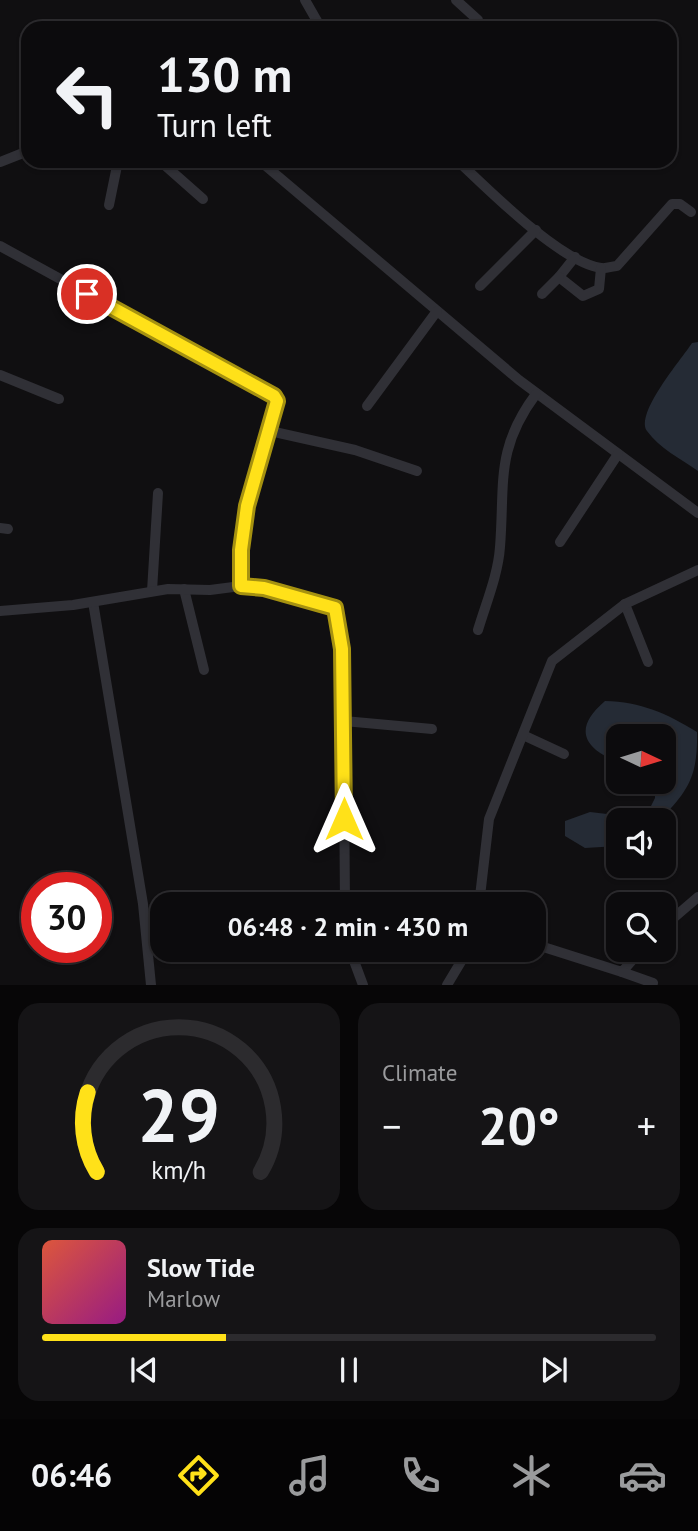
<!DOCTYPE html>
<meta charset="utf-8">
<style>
body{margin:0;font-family:"PT Sans",sans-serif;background:#151416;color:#f1f3f6;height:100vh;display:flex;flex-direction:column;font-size:26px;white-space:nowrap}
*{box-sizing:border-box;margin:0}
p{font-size:23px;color:#9a9b9d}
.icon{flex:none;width:38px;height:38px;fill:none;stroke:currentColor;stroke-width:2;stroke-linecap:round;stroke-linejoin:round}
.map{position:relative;height:985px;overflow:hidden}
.details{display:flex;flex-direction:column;gap:18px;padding:18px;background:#070607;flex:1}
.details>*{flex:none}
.hud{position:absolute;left:21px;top:21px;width:656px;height:147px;border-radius:21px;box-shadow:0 2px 5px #0004,0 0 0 2px #2c2b2e;background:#0c0b0d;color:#f1f3f6;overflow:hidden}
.needle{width:46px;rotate:94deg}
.tools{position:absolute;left:606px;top:724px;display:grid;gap:14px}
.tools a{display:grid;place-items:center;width:70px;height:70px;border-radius:14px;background:#0c0b0d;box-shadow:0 2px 5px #0004,0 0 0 2px #2c2b2e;font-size:35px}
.speed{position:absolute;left:21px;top:872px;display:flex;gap:14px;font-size:35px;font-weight:700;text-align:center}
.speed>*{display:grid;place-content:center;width:91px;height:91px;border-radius:50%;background:#0c0b0d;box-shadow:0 2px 5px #0004,0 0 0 2px #2c2b2e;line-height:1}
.speed .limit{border:10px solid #d22;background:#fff;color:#111}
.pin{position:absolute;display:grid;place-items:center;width:60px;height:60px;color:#fff;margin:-30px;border:4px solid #fff;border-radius:50%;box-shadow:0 2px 7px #0007}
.me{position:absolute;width:77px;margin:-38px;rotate:0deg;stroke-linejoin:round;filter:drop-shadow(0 0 5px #0008)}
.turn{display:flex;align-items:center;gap:24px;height:147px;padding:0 21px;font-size:32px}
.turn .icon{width:91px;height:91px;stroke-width:2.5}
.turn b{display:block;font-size:49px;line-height:60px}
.big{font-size:52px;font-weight:700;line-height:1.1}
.details .tile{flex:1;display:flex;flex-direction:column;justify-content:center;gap:10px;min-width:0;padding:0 24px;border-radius:21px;background:#151416}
.details .dial{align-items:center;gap:0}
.dial svg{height:182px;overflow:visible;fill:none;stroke:#2c2b2e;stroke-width:7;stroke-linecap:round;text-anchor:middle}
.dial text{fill:#f1f3f6;stroke:none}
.song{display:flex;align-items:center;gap:21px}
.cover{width:84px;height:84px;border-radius:10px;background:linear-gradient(135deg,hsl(10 70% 55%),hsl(310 70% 35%))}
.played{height:7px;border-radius:4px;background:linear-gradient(90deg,#ffe119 30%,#2c2b2e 30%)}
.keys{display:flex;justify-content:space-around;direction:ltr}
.heat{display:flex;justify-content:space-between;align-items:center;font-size:38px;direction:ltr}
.details .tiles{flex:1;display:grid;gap:18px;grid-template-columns:1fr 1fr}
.tile:last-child{grid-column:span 2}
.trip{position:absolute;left:150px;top:892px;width:396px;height:70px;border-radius:21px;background:#0c0b0d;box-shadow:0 2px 5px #0004,0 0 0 2px #2c2b2e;font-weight:700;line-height:70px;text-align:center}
.tab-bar{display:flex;height:112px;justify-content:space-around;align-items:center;background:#050405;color:#9a9b9d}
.tab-bar .icon{width:49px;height:49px}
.tab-bar .current{color:#ffe119}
.tab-bar b{font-size:32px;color:#f1f3f6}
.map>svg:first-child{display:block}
.water{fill:#252b35}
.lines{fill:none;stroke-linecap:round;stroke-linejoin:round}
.street{stroke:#303036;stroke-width:10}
.route-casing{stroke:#a69210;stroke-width:18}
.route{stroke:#ffe119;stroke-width:12}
</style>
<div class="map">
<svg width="698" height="985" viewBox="0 0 698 985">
<rect width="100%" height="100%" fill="#100f11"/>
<!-- water -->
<g class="water">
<path d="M 698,342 L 698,471 C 681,459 659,448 647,431 C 635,413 681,360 692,343 Z"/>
<path d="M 605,701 C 641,702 666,713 697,732 C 698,777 688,791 659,821 L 618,821 L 618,846 L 585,848 L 565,836 L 565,821 L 590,812 L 624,816 L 649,810 L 655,798 L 655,786 L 652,782 L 663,782 L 663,737 L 618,737 L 618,762 C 583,748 573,728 605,701 Z"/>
</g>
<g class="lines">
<!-- street -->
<g class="street">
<polyline points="305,0 321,28"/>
<polyline points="456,0 478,20"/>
<polyline points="304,28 317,22"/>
<polyline points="160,161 203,199"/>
<polyline points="260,161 519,380 698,513"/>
<path d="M 458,161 C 489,190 560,262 601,268 C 606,269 613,266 617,266 L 672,204 L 680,204 L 691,212"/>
<polyline points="0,162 28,151"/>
<polyline points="109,205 118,161"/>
<path d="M 0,246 L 274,396 L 276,410 C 257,471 241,521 241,586"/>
<polyline points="575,257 559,277 583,296 599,289 601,268"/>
<polyline points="480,286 536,230"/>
<polyline points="542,294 559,277"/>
<polyline points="0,375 59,399"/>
<polyline points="367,406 437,311"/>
<polyline points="270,431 355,450 417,471"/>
<polyline points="0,528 8,529"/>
<polyline points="560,542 618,454"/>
<polyline points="184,589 204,670"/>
<polyline points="152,591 158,493"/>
<polyline points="93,602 143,904 151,985"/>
<polyline points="625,604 648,662"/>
<polyline points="0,611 73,605 168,589 210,590 241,586 264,588 335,608 343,649 345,905"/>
<path d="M 478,630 C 486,603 498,575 500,547 C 505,483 495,449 536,394"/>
<polyline points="344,721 432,729"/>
<polyline points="523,735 564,754"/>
<polyline points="428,900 479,900"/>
<polyline points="479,905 489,819 552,661 625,604 698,570"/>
<polyline points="663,927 698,897"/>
<polyline points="534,944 622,972 641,950"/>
<polyline points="350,950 363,985"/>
<polyline points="622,972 653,983"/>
<polyline points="447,985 468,950"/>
</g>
</g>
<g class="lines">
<!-- route casing -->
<g class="route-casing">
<polyline id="route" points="87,294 274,396 277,401 247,506 241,550 241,586 264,588 335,608 342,649 344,819"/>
</g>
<!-- route -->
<use href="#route" class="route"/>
</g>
</svg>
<div class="tools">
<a><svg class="needle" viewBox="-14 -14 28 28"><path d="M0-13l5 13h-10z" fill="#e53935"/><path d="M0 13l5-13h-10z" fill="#9a9b9d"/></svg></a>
<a><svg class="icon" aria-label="sound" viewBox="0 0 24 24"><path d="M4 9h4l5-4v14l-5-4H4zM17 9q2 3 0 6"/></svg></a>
<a><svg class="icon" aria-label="search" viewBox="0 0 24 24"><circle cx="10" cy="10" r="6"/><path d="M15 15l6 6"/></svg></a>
</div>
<div class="speed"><div class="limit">30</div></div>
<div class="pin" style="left:87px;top:294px;background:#d93025"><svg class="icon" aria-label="arrive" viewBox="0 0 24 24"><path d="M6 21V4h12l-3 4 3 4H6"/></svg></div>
<svg class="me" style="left:344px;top:819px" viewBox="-20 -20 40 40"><path d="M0-17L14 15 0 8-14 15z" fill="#ffe119" stroke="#fff" stroke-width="4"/></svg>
<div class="trip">06:48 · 2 min · 430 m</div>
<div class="hud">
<div class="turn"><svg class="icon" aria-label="left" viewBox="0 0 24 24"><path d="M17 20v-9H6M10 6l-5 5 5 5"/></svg><div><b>130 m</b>Turn left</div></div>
</div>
</div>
<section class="details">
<div class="tiles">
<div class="tile dial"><svg viewBox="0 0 100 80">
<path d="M14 69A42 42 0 1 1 86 69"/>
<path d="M14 69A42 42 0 0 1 10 34" stroke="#ffe119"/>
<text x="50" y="56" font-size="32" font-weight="700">29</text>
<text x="50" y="72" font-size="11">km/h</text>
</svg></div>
<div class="tile"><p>Climate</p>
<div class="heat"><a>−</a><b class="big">20°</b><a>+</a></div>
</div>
<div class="tile">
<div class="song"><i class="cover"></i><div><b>Slow Tide</b><p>Marlow</p></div></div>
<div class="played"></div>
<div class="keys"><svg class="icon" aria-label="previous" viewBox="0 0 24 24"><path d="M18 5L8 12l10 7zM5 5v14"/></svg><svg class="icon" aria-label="pause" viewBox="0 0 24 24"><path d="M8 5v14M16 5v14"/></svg><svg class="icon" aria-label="next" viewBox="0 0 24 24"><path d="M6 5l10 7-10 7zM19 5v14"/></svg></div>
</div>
</div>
</section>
<nav class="tab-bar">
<b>06:46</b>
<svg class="icon current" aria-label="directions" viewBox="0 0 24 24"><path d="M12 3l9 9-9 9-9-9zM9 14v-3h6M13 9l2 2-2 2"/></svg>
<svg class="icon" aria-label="music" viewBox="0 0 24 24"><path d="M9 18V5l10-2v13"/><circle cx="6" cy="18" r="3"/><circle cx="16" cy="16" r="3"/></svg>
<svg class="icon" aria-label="phone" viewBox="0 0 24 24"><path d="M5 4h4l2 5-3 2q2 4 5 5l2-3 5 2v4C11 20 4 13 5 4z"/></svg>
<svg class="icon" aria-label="climate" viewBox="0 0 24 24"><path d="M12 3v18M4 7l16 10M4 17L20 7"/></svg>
<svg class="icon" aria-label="car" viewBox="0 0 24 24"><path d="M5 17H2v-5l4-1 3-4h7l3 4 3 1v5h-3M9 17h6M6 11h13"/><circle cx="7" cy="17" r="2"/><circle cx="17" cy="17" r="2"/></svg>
</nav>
